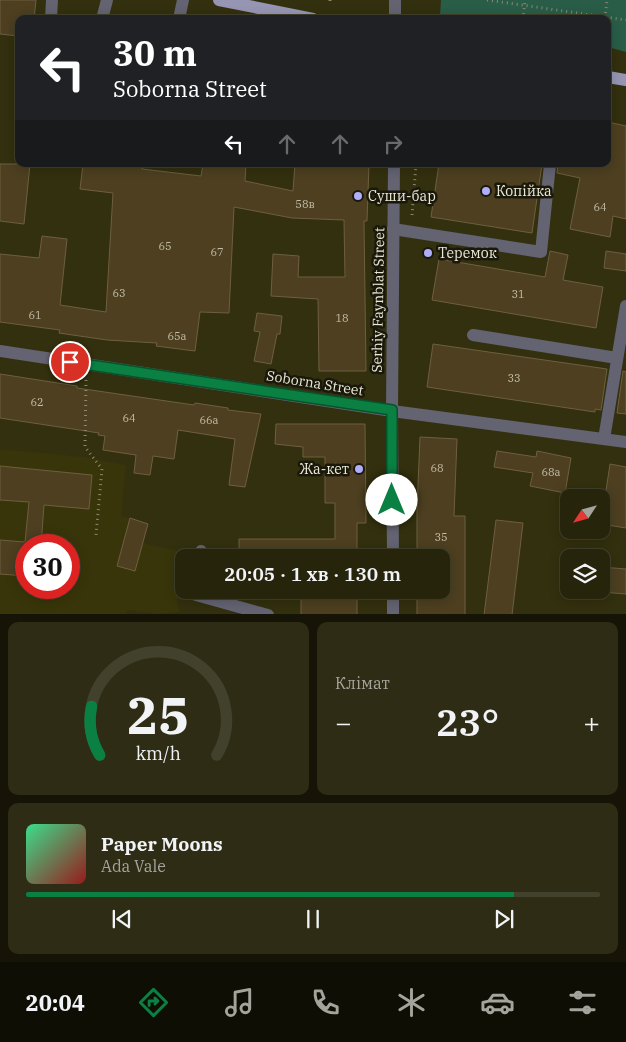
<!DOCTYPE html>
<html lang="uk">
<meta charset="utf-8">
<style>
body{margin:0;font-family:"IBM Plex Serif",serif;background:#2e2c14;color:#f1f3f6;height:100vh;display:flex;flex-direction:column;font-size:19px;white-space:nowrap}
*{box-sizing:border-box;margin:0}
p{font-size:16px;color:#a4a49d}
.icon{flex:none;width:28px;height:28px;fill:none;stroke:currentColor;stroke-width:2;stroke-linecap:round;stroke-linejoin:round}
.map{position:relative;height:614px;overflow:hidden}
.details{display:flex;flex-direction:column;gap:8px;padding:8px;background:#151406;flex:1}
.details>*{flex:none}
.banner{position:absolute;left:15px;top:15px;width:596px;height:152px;border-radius:10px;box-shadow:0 2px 12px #0003,0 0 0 1px #42412c;background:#202124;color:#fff;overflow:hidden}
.needle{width:32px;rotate:234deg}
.fabs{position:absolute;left:560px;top:489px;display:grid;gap:10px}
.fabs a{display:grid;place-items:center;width:50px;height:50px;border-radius:10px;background:#26240b;box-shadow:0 2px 12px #0003,0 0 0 1px #42412c;font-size:25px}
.speed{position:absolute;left:15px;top:534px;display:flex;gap:10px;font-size:25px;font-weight:700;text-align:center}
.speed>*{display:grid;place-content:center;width:65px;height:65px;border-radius:50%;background:#26240b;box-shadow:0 2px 12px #0003,0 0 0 1px #42412c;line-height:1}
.speed .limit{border:8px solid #d22;background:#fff;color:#111}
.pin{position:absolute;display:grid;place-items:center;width:42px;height:42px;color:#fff;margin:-21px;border:2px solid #fff;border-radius:50%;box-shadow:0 1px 5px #0007}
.me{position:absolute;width:55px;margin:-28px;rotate:0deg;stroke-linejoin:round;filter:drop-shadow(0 0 4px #0008)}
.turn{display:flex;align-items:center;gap:18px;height:105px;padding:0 15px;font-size:22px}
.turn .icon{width:65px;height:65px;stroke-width:2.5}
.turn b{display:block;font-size:35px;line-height:42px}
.lanes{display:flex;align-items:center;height:48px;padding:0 15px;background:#0003;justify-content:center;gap:25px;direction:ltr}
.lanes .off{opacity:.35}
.big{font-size:38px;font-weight:600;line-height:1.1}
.details .widget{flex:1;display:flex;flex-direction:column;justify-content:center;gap:8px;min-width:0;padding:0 18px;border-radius:10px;background:#2e2c14}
.details .dial{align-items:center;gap:0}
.dial svg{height:130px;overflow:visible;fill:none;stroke:#42412c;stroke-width:7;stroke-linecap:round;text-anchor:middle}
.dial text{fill:#f1f3f6;stroke:none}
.song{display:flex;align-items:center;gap:15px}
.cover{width:60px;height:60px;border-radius:8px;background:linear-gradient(135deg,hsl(150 70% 55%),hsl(0 70% 35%))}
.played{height:5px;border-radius:2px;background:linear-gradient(90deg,#0b8043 85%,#42412c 85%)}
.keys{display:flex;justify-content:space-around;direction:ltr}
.heat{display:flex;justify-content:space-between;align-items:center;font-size:28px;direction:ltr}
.details .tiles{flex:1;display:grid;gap:8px;grid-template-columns:1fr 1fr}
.widget:last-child{grid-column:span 2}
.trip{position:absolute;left:175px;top:549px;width:275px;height:50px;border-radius:10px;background:#26240b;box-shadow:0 2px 12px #0003,0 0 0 1px #42412c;font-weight:600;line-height:50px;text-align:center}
.tabs{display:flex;height:80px;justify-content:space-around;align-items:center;background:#0f0e04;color:#a4a49d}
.tabs .icon{width:35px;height:35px}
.tabs .on{color:#0b8043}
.tabs b{font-size:22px;color:#f1f3f6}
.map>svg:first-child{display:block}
.built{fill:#39350a;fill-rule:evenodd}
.green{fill:#295d48}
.building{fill:#4d3f20;stroke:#6e5f3f}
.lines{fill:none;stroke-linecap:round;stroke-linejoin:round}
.path{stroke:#8a886d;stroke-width:3;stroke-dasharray:1 4;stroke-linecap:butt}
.minor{stroke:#636372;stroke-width:12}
.major{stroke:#9696b4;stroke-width:12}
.route-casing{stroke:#07532c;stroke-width:12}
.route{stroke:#0b8043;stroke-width:9}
.poi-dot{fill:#b0aefa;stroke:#19180a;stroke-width:2}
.labels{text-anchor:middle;stroke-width:5;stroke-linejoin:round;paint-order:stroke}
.number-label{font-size:11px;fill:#c3bea8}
.poi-label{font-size:14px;fill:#eae9d6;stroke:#19180a;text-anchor:start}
.street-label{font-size:14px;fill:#eae9d6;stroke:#19180a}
</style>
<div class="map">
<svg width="626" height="615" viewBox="0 0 626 615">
<rect width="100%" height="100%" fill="#33300f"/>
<!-- built -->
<path class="built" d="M 0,449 L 83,457 L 126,465 L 121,516 L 130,518 L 117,566 L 135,571 L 142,543 L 182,552 L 177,602 L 179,612 L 158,614 L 128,610 L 124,615 L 0,614 ZM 26,545 L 69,545 L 69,588 L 26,588 Z"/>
<!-- green -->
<polygon class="green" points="441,0 626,0 626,52 608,47 608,19 454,19 440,16"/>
<!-- building -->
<g class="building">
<polygon points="0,0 36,0 34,19 19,19 19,36 0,34"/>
<polygon points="608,122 626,126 626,219 613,216 610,237 570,229 580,178 557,173 558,164 608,164"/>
<polygon points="0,164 30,164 24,224 0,221"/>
<polygon points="83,164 143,164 142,169 201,176 203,164 246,164 245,181 293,191 295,164 369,164 367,221 364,221 366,371 319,371 318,299 271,296 273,254 299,256 298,277 345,277 344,220 292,218 234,207 229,313 200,312 195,351 156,346 157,343 107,340 59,333 60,330 0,322 0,254 39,258 42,236 67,239 60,305 106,312 113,193 80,189"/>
<polygon points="439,164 542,164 532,233 431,217"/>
<polygon points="550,251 568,255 563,280 603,287 596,328 432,300 439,259 545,277"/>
<polygon points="606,251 626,254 626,271 604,268"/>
<polygon points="257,313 282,316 280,334 277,334 271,364 254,361 260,332 254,331"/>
<polygon points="433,344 607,369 601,410 595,409 595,412 427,387"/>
<polygon points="623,371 626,372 626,414 617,413"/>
<polygon points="0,374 77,386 77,388 194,405 195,403 228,408 228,410 261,414 245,487 229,485 235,439 178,430 174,459 153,456 150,475 134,473 136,455 103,450 105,436 98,435 99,433 0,418"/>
<polygon points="276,424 365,424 366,523 357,523 357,558 239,558 239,539 335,539 335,503 325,503 325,457 303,457 303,447 275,444"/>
<polygon points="420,437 457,439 454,516 465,516 465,615 417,615 417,590 441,590 441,558 417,558 417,509"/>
<polygon points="497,451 536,457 537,451 571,458 565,493 530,486 533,473 494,467"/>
<polygon points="610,464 626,467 626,528 601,524"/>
<polygon points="0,466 92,475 89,509 44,505 41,545 26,545 26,576 0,574 0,540 25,542 29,502 0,500"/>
<polygon points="130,518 148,524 135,571 117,566"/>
<polygon points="496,520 523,523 512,615 484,615"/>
<polygon points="601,567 626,569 626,594 601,592"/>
<rect x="301" y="590" width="56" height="25"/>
</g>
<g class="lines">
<!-- path -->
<g class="path">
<polyline points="487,0 626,20"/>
<polyline points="330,1 330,0"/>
<polyline points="605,18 607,0"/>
<polyline points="523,19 525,0"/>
<polyline points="412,215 416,164"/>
<polyline points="86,380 85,447 102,469 96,535"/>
</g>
<!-- minor -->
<g class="minor">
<polyline points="51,19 52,0"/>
<polyline points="102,19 107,0"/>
<polyline points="179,19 183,0"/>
<polyline points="395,19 395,0"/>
<polyline points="393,229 541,252 550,164"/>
<polyline points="473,335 617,358"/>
<polyline points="0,351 392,411 626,442"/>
<polyline points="604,439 626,306"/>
<polyline points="200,558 201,551"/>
<polyline points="393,558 392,411 394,164"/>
<polyline points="196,590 196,595 268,615"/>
<polyline points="393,590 393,615"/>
</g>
<!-- major -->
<g class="major">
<polyline points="219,0 313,19"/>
<polyline points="608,77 626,80"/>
</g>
</g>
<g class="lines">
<!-- route casing -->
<g class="route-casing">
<polyline id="route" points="70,362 392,410 392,500"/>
</g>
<!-- route -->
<use href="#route" class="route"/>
</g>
<!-- markers -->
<g class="poi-dot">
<circle cx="486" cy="191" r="5"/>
<circle cx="358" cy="196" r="5"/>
<circle cx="428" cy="253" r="5"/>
<circle cx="359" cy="469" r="5"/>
</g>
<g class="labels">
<!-- number labels -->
<g class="number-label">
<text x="305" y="208">58в</text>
<text x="600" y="211">64</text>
<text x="165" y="250">65</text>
<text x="217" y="256">67</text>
<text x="119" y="297">63</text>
<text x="518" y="298">31</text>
<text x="35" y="319">61</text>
<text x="342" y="322">18</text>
<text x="177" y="340">65а</text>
<text x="514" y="382">33</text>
<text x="37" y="406">62</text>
<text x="129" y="422">64</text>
<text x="209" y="424">66а</text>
<text x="437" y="472">68</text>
<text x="551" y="476">68а</text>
<text x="441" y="541">35</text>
</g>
<!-- poi labels -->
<g class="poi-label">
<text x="496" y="196">Копійка</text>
<text x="368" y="201">Суши-бар</text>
<text x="438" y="258">Теремок</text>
<text x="349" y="474" text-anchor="end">Жа-кет</text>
</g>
<!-- street labels -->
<g class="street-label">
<text transform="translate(378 300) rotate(-89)" y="5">Serhiy Faynblat Street</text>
<text transform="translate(315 383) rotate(9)" y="5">Soborna Street</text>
</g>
</g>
</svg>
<div class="fabs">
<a><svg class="needle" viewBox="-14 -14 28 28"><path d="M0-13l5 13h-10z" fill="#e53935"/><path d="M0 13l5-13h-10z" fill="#a4a49d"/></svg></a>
<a><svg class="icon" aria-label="layers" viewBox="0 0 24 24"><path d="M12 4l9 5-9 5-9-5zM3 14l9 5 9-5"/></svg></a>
</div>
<div class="speed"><div class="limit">30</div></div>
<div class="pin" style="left:70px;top:362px;background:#d93025"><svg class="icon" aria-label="arrive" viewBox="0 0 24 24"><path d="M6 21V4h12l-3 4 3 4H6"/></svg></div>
<svg class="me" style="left:392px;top:500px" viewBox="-20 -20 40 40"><circle r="19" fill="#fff"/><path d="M0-13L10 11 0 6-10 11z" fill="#0b8043"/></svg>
<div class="trip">20:05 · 1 хв · 130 m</div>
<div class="banner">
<div class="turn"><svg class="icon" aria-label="left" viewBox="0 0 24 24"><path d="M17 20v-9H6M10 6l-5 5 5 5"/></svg><div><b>30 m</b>Soborna Street</div></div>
<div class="lanes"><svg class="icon" aria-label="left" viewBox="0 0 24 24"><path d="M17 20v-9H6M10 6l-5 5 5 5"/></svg><svg class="icon off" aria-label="ahead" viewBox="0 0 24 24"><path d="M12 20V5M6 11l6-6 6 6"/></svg><svg class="icon off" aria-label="ahead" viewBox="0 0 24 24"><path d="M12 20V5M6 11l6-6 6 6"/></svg><svg class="icon off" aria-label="right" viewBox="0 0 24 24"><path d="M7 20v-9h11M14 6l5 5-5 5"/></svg></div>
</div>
</div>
<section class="details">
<div class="tiles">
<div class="widget dial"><svg viewBox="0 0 100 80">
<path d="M14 69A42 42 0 1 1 86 69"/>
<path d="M14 69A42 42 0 0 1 9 39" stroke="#0b8043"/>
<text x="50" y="56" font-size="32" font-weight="700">25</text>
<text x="50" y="72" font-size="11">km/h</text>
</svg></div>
<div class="widget"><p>Клімат</p>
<div class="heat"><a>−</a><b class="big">23°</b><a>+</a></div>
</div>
<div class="widget">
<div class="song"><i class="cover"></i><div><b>Paper Moons</b><p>Ada Vale</p></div></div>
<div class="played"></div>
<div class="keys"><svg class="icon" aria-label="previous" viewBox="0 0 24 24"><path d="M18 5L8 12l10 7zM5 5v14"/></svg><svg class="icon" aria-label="pause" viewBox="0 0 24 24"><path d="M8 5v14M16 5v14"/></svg><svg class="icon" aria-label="next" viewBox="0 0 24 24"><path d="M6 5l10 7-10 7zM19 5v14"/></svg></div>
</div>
</div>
</section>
<nav class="tabs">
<b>20:04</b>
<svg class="icon on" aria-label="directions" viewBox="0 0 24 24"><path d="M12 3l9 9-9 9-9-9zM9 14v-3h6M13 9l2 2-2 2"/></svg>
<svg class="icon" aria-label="music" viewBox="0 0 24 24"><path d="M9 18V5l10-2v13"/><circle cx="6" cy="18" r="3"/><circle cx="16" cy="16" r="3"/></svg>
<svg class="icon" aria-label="phone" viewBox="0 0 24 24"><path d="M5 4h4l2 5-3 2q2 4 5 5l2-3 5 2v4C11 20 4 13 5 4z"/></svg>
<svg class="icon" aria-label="climate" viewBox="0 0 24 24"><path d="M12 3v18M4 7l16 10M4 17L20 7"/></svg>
<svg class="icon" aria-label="car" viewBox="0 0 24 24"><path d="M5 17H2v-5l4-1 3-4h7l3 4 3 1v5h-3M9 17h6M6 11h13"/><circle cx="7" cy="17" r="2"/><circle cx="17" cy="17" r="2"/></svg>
<svg class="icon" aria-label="filters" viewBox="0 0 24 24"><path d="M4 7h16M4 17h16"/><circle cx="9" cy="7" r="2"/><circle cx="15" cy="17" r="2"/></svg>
</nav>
